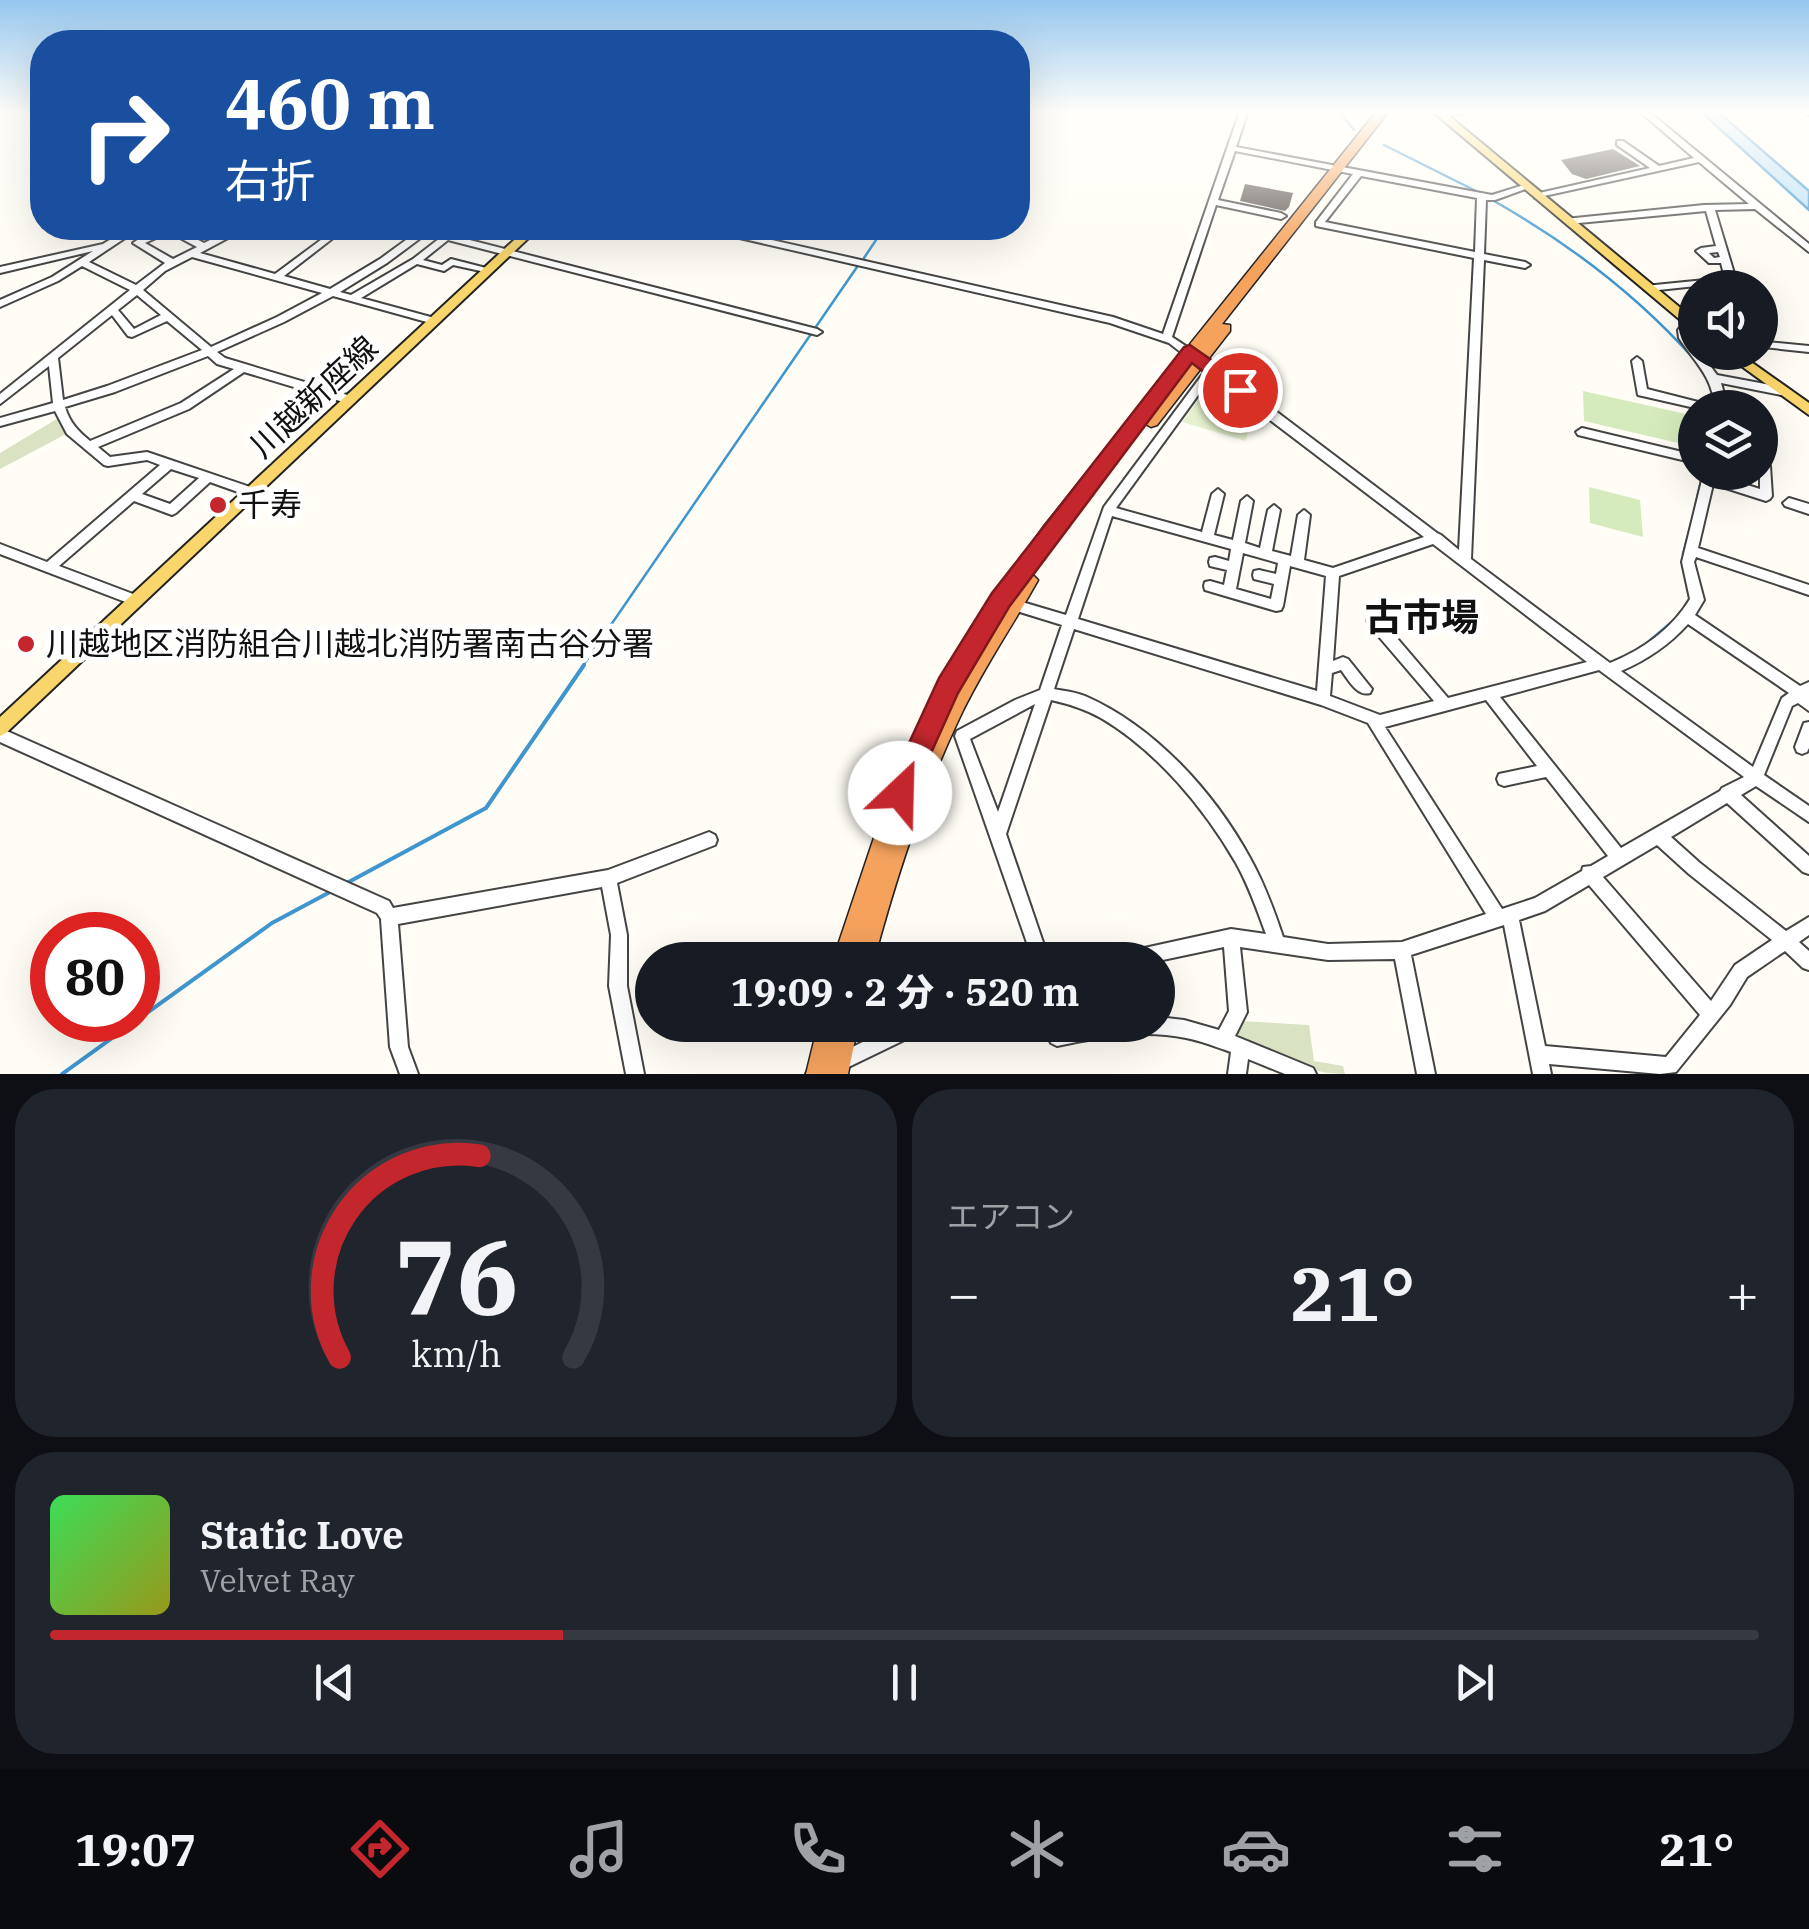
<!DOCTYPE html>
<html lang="ja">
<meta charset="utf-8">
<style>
body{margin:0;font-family:"IBM Plex Serif","Noto Sans JP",serif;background:#20242c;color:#f1f3f6;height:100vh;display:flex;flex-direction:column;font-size:38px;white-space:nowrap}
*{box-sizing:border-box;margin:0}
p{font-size:32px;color:#9ea1a6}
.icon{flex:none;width:55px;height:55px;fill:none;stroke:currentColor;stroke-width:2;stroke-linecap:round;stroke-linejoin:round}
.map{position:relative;height:1074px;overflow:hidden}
.sheet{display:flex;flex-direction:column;gap:15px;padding:15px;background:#0d0f14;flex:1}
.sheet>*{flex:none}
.banner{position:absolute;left:30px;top:30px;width:1000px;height:210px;border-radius:40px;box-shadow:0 10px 40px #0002;background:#1a4fa0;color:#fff;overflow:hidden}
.buttons{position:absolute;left:1678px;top:270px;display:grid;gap:20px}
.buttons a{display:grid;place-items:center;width:100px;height:100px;border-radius:50%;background:#171b24;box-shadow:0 10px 40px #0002;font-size:50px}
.speed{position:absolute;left:30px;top:912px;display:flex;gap:20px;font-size:50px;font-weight:700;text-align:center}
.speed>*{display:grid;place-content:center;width:130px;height:130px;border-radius:50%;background:#171b24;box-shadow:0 10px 40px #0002;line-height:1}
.speed .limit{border:15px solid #d22;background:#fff;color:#111}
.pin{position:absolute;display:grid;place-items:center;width:85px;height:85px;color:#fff;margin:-42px;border:5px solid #fff;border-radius:50%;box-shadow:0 2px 10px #0007}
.me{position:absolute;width:110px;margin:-55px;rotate:24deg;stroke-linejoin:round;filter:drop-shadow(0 0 8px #0008)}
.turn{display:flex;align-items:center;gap:35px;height:210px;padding:0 30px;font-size:45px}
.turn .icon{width:130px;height:130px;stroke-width:2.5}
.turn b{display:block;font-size:70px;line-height:85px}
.big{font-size:75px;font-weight:800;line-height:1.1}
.sheet .tile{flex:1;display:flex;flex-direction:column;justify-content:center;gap:15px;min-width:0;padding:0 35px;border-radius:40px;background:#20242c}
.sheet .dial{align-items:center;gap:0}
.dial svg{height:260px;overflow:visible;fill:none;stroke:#363941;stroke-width:7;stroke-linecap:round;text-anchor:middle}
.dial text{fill:#f1f3f6;stroke:none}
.song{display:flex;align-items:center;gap:30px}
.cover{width:120px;height:120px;border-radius:15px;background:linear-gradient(135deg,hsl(130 70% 55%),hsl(60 70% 35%))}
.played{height:10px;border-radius:5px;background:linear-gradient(90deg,#c4262e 30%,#363941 30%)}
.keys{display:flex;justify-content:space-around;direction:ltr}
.heat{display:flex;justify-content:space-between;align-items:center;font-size:55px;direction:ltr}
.sheet .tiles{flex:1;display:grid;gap:15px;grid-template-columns:1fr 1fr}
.tile:last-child{grid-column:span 2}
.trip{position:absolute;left:635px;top:942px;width:540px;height:100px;border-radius:50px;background:#171b24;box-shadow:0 10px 40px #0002;font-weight:800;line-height:100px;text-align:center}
.menu{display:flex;height:160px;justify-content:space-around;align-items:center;background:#090b0e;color:#9ea1a6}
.menu .icon{width:70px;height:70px}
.menu .active{color:#c4262e}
.menu b{font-size:45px;color:#f1f3f6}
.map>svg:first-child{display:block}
.green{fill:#d5ebbd}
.cemetery{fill:#d9e3c4}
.pitch{fill:#e6f2cf}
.water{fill:#b9e0f7;stroke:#3f96cf;stroke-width:2.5}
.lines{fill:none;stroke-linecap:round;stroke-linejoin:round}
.stream-far1{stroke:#3f96cf;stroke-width:2.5}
.stream{stroke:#3f96cf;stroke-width:4}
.building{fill:#5a524d}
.minor-casing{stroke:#444;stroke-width:4}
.major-casing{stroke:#222;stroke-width:4}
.highway-casing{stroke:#222;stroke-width:3}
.minor{fill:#fff;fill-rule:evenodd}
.major{fill:#f9d66b;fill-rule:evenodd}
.highway{fill:#f5a25d;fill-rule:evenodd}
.route{fill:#c4262e;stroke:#7f191e;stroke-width:2.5}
.poi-dot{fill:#c4262e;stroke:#fff;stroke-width:4}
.labels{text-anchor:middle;stroke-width:10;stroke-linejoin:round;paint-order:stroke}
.street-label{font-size:32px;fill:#111;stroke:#fff}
.poi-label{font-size:32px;fill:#111;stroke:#fff;text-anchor:start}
.quarter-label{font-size:38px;font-weight:bold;fill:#111;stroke:#fff}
</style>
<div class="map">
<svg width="1809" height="1074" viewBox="0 0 1809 1074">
<rect width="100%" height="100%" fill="#fffdf5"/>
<!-- green -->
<g class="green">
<polygon points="1583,391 1686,414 1691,446 1584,421"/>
<polygon points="1589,487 1640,500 1643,537 1590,523"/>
</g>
<!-- cemetery -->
<g class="cemetery">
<polygon points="60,417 68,433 0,469 0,453"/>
<path d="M 1240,1021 L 1309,1025 L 1314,1061 L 1343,1066 L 1345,1074 C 1304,1074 1269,1052 1233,1036 Z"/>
</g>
<!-- pitch -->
<polygon class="pitch" points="1202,394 1253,406 1246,441 1182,422"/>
<!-- water -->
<polygon class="water" points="1700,111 1717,111 1809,191 1809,210"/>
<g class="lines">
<!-- stream-far1 -->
<g class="stream-far1">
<polyline points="1338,111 1354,130"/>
<polyline points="1384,145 1478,192"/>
<path d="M 1494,201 C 1570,244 1636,294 1694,359"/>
<polyline points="864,258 884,228"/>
<polyline points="1695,507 1703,472"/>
<polyline points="1683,554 1691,524"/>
<polyline points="1642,647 1674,620"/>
<polyline points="582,667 857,267"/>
</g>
<!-- stream -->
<g class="stream">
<polyline points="345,884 486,808 584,665"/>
<polyline points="62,1074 272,923 330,892"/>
</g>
</g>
<!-- building -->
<g class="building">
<polygon points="1613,149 1640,166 1586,179 1572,174 1561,160"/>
<polygon points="1245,184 1293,193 1289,207 1285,211 1240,201"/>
</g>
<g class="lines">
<!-- minor casing -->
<g class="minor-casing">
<g id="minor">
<path d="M 1240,111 L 1248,111 L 1236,147 L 1492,195 L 1527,184 L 1531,187 L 1495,200 L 1486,200 L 1484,254 L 1525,262 L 1530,265 L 1525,268 L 1484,260 L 1471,559 L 1610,663 C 1642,650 1672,629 1690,599 L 1682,562 L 1704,472 L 1716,472 L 1715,475 L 1760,489 L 1760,461 L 1768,463 L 1770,466 L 1772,496 L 1770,499 L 1766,501 L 1713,484 L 1698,548 L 1809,585 L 1809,595 L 1696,557 L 1694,562 L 1704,600 L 1695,615 L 1800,686 L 1809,682 L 1809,711 L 1798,703 L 1792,706 L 1764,775 L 1809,806 L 1809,822 L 1756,786 L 1741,795 L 1809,856 L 1809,874 L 1803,872 L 1727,803 L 1671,837 L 1700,863 L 1786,931 L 1809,917 L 1809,935 L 1799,942 L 1809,951 L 1809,970 L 1803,968 L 1785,951 L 1747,977 L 1730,1005 L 1676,1072 L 1660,1074 L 1549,1064 L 1551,1074 L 1533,1074 L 1504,925 L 1411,955 L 1435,1074 L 1417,1074 L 1395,959 L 1328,960 L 1240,947 L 1247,1012 L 1235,1036 L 1313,1068 L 1316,1074 L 1285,1074 L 1248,1059 L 1246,1074 L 1228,1074 L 1231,1052 C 1216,1047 1202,1041 1186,1038 C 1142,1029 1100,1037 1057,1046 L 1051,1043 L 1048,1037 L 1051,1031 C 1081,1019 1125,1025 1158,1025 L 1158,1017 L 1184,1020 L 1219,1030 L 1229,1011 L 1224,947 L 1158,961 L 1115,960 L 1117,954 L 1231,929 L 1266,934 C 1257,910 1249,886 1236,863 C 1204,808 1157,751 1101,718 C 1085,709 1069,704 1051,700 L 1006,834 L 1049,960 L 1033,960 L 955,736 L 957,731 L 1015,700 L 1040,690 L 1062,625 L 1007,608 L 1005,604 L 1007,600 L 1012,599 L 1066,615 L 1104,507 L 1205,371 L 1169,343 L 1110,323 L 709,231 L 704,228 L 719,228 L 1113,317 L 1163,334 ZM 1235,151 L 1353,174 L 1316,222 L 1316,226 L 1474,258 L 1459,550 L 1441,535 L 1437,533 L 1216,366 L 1172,337 L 1216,205 L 1281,219 L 1286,216 L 1281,213 L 1218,200 ZM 1361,176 L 1477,198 L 1475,252 L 1325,222 ZM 1212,376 L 1424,537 L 1333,568 L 1304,560 L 1310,515 L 1304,510 L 1298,515 L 1291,556 L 1272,551 L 1280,510 L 1274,505 L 1268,510 L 1260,548 L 1245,543 L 1253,501 L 1247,496 L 1241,501 L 1233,540 L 1214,535 L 1224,494 L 1218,489 L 1212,494 L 1202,532 L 1116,508 ZM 1112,516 L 1231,549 L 1229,561 L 1215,557 L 1210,558 L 1209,562 L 1210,566 L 1227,570 L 1224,585 L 1210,581 L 1205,582 L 1204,586 L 1205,590 L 1276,611 L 1281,610 L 1283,606 L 1290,566 L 1326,576 L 1317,691 L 1078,619 ZM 1433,544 L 1587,662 L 1448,698 L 1379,617 L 1374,615 L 1369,617 L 1367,621 L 1369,625 L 1434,701 L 1380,715 L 1330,696 L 1332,673 L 1341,670 C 1348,679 1357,697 1370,693 L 1372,689 L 1348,659 L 1343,657 L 1333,661 L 1339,576 ZM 1243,553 L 1278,563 L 1276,574 L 1259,570 L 1254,571 L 1253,575 L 1254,579 L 1274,584 L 1271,599 L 1236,589 ZM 1688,624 L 1789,693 L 1782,698 L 1753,767 L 1621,671 C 1647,660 1669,645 1688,624 ZM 1074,629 L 1321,705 L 1368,723 L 1486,914 L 1402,942 L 1328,944 L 1283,937 C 1274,910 1264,883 1250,858 C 1214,792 1154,726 1085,696 C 1075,692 1064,691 1054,689 ZM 1599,670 L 1744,777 L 1722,788 L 1720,791 L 1621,848 L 1500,697 ZM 1486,700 L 1537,766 L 1499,774 L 1497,779 L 1499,784 L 1504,786 L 1546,777 L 1608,856 L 1591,866 L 1583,867 L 1582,871 L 1535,898 L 1502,909 L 1385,727 ZM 1035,704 L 998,812 L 970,739 ZM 1657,845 L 1689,874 L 1772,940 L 1735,965 L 1711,1001 L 1603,877 ZM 1589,885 L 1700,1015 L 1666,1057 L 1545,1046 L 1519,920 L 1545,911 Z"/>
<polygon points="1457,111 1471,111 1443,118 1439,116"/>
<path d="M 1639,111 L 1648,111 L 1809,244 L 1809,252 L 1755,209 L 1715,210 L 1736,280 L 1734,282 L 1649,291 L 1644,288 L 1645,286 L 1725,278 L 1721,263 L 1709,263 L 1696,251 L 1701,248 L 1716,246 L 1706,211 L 1568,224 L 1563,221 L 1565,219 L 1704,205 L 1749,204 L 1699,162 L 1535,198 L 1535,194 L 1650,168 L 1617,145 L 1617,141 L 1623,141 L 1659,166 L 1694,158 ZM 1718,252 L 1720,257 L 1714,258 L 1709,253 Z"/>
<polygon points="1801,111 1809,111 1809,115"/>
<path d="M 129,228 L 140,228 L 89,262 L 136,285 L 165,263 L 133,243 C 166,221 172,226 204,243 L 234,228 L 244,228 L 243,230 L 200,253 L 275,274 L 337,228 L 346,228 L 284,276 L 330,289 L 380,259 L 421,229 L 433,228 L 432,230 L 445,234 L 453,228 L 462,228 L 454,236 L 817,329 L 822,332 L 817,335 L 448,240 L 423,260 L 442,265 L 451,259 L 490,269 L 490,273 L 453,265 L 444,271 L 417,264 L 361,298 L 438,319 L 438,323 L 434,324 L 333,296 L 284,322 L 217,352 L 225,358 L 354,397 L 356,400 L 354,403 L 350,404 L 244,372 L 189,409 L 98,447 L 110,457 L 147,452 L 256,489 L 258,492 L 252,497 L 210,482 L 176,513 L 172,515 L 134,501 L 59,566 L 141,597 L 143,601 L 141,605 L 136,606 L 0,554 L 0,544 L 47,562 L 160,465 L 147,460 L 108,466 L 104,465 L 67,434 L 55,411 L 0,426 L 0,418 L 53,403 L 49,366 L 0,404 L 0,394 L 130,290 L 82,266 L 58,281 L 0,307 L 0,300 L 52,277 L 93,251 L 0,273 L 0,267 L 103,244 ZM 169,232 L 197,247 L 173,259 L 145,243 ZM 426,234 L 440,238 L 413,259 L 351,295 L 340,292 L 387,263 ZM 192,257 L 322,293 L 277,317 L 211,347 L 143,290 L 165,271 ZM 137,295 L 161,315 L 134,329 L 118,310 ZM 112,315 L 128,336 L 132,337 L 167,321 L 202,350 L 107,386 L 63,400 L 58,358 ZM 208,356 L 217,364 L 234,369 L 181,403 L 90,441 C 78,431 70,423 65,407 L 115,392 ZM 171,469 L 199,478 L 170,504 L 142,494 Z"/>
<path d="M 1690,319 L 1695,322 L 1688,331 C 1689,339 1695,344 1695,352 L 1700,352 L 1717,375 L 1781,387 L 1787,391 L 1785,394 L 1781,395 L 1721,383 L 1725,397 L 1726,408 L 1695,408 L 1638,395 L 1632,361 L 1637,357 L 1642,361 L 1647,389 L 1714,406 C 1714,378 1693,360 1679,338 L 1678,330 L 1686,320 Z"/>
<polygon points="1767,342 1809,346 1809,352 1763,347 1763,343"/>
<polygon points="1582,428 1695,455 1695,463 1578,435 1576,432"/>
<polygon points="1789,498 1809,504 1809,514 1785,506 1783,503"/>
<polygon points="1809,722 1809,748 1807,752 1802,754 1797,752 1795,747 1804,723"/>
<polygon points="0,728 389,901 393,908 608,870 709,832 715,835 717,840 715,845 617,883 627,935 627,986 644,1074 626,1074 609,986 611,935 602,887 398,924 408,1047 418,1074 400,1074 390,1047 381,919 377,913 0,742"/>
<polygon points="898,1025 926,1025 923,1031 834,1074 806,1074 809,1068"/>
</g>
</g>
<!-- major casing -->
<g class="major-casing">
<g id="major">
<polygon points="1432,111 1443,111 1695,320 1695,330 1691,329"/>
<polygon points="527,228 539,228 6,733 0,736 0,717"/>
<polygon points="1722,352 1737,352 1809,403 1809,415"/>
</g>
</g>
<!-- highway casing -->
<g class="highway-casing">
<g id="highway">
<path d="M 1377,111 L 1389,111 L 1222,324 L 1230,325 L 1230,331 L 1157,425 L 1151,427 L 1144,423 L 1031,573 L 1038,580 C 1012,627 981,671 958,721 C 922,797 896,878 874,960 L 833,960 L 889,793 L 922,719 L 971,628 L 1045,525 Z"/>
<polygon points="818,1025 858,1025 848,1074 806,1074"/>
</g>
</g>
<!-- minor -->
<use href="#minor" class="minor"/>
<!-- major -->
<use href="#major" class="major"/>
<!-- highway -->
<use href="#highway" class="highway"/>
</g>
<!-- sky -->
<linearGradient id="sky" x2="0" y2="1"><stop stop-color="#95c6ee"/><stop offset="0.43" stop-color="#fffefa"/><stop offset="1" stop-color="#fffefa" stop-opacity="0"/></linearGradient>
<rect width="1809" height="261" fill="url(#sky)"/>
<!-- route -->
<polygon class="route" points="1190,345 1247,385 1247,395 1233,395 1192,363 1009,607 958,693 909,802 900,806 890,802 886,793 939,678 992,593 1184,347"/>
<!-- markers -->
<g class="poi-dot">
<circle cx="218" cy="505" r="10"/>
<circle cx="26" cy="644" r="10"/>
</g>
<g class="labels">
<!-- street labels -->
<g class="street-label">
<text transform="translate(314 397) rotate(-43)" y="11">川越新座線</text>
</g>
<!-- poi labels -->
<g class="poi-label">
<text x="238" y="516">千寿</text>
<text x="46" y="655">川越地区消防組合川越北消防署南古谷分署</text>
</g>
<!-- quarter labels -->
<g class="quarter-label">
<text x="1422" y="631">古市場</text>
</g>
</g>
</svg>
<div class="buttons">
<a><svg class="icon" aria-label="sound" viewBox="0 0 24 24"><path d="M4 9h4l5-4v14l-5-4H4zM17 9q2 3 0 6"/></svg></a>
<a><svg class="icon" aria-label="layers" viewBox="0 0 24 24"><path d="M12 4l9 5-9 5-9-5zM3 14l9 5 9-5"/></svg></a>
</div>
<div class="speed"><div class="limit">80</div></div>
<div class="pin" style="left:1240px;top:390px;background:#d93025"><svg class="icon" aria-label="arrive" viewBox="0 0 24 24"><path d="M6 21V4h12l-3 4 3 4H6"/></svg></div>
<svg class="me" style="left:900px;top:793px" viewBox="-20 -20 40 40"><circle r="19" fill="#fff"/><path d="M0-13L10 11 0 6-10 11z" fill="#c4262e"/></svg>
<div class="trip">19:09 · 2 分 · 520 m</div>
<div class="banner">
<div class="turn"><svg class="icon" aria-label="right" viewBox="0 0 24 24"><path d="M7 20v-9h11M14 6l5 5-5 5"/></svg><div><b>460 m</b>右折</div></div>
</div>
</div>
<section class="sheet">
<div class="tiles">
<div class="tile dial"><svg viewBox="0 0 100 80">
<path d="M14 69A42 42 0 1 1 86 69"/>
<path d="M14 69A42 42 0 0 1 57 7" stroke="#c4262e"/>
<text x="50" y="56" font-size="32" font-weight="700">76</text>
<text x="50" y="72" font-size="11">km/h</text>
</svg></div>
<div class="tile"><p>エアコン</p>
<div class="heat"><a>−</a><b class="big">21°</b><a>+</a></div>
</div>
<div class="tile">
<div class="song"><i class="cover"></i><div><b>Static Love</b><p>Velvet Ray</p></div></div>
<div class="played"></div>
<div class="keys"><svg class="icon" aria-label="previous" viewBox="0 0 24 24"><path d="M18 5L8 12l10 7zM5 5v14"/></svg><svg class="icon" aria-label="pause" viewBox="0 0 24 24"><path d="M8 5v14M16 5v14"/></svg><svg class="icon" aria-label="next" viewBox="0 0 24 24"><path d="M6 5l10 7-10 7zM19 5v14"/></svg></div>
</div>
</div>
</section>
<nav class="menu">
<b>19:07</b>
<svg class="icon active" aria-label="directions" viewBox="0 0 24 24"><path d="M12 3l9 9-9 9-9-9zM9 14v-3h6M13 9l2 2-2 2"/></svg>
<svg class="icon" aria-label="music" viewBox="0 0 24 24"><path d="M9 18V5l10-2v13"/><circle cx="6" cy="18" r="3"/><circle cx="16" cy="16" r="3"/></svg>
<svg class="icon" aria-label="phone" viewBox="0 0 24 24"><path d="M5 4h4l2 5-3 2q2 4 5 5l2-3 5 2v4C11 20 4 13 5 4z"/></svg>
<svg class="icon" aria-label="climate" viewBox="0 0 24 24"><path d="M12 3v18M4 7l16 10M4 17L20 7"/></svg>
<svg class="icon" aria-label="car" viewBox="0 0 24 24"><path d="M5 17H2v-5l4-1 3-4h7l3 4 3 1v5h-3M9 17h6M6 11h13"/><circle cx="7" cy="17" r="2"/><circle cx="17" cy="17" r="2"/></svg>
<svg class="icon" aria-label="filters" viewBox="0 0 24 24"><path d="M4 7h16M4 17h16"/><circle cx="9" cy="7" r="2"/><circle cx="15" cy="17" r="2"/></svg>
<b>21°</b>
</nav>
